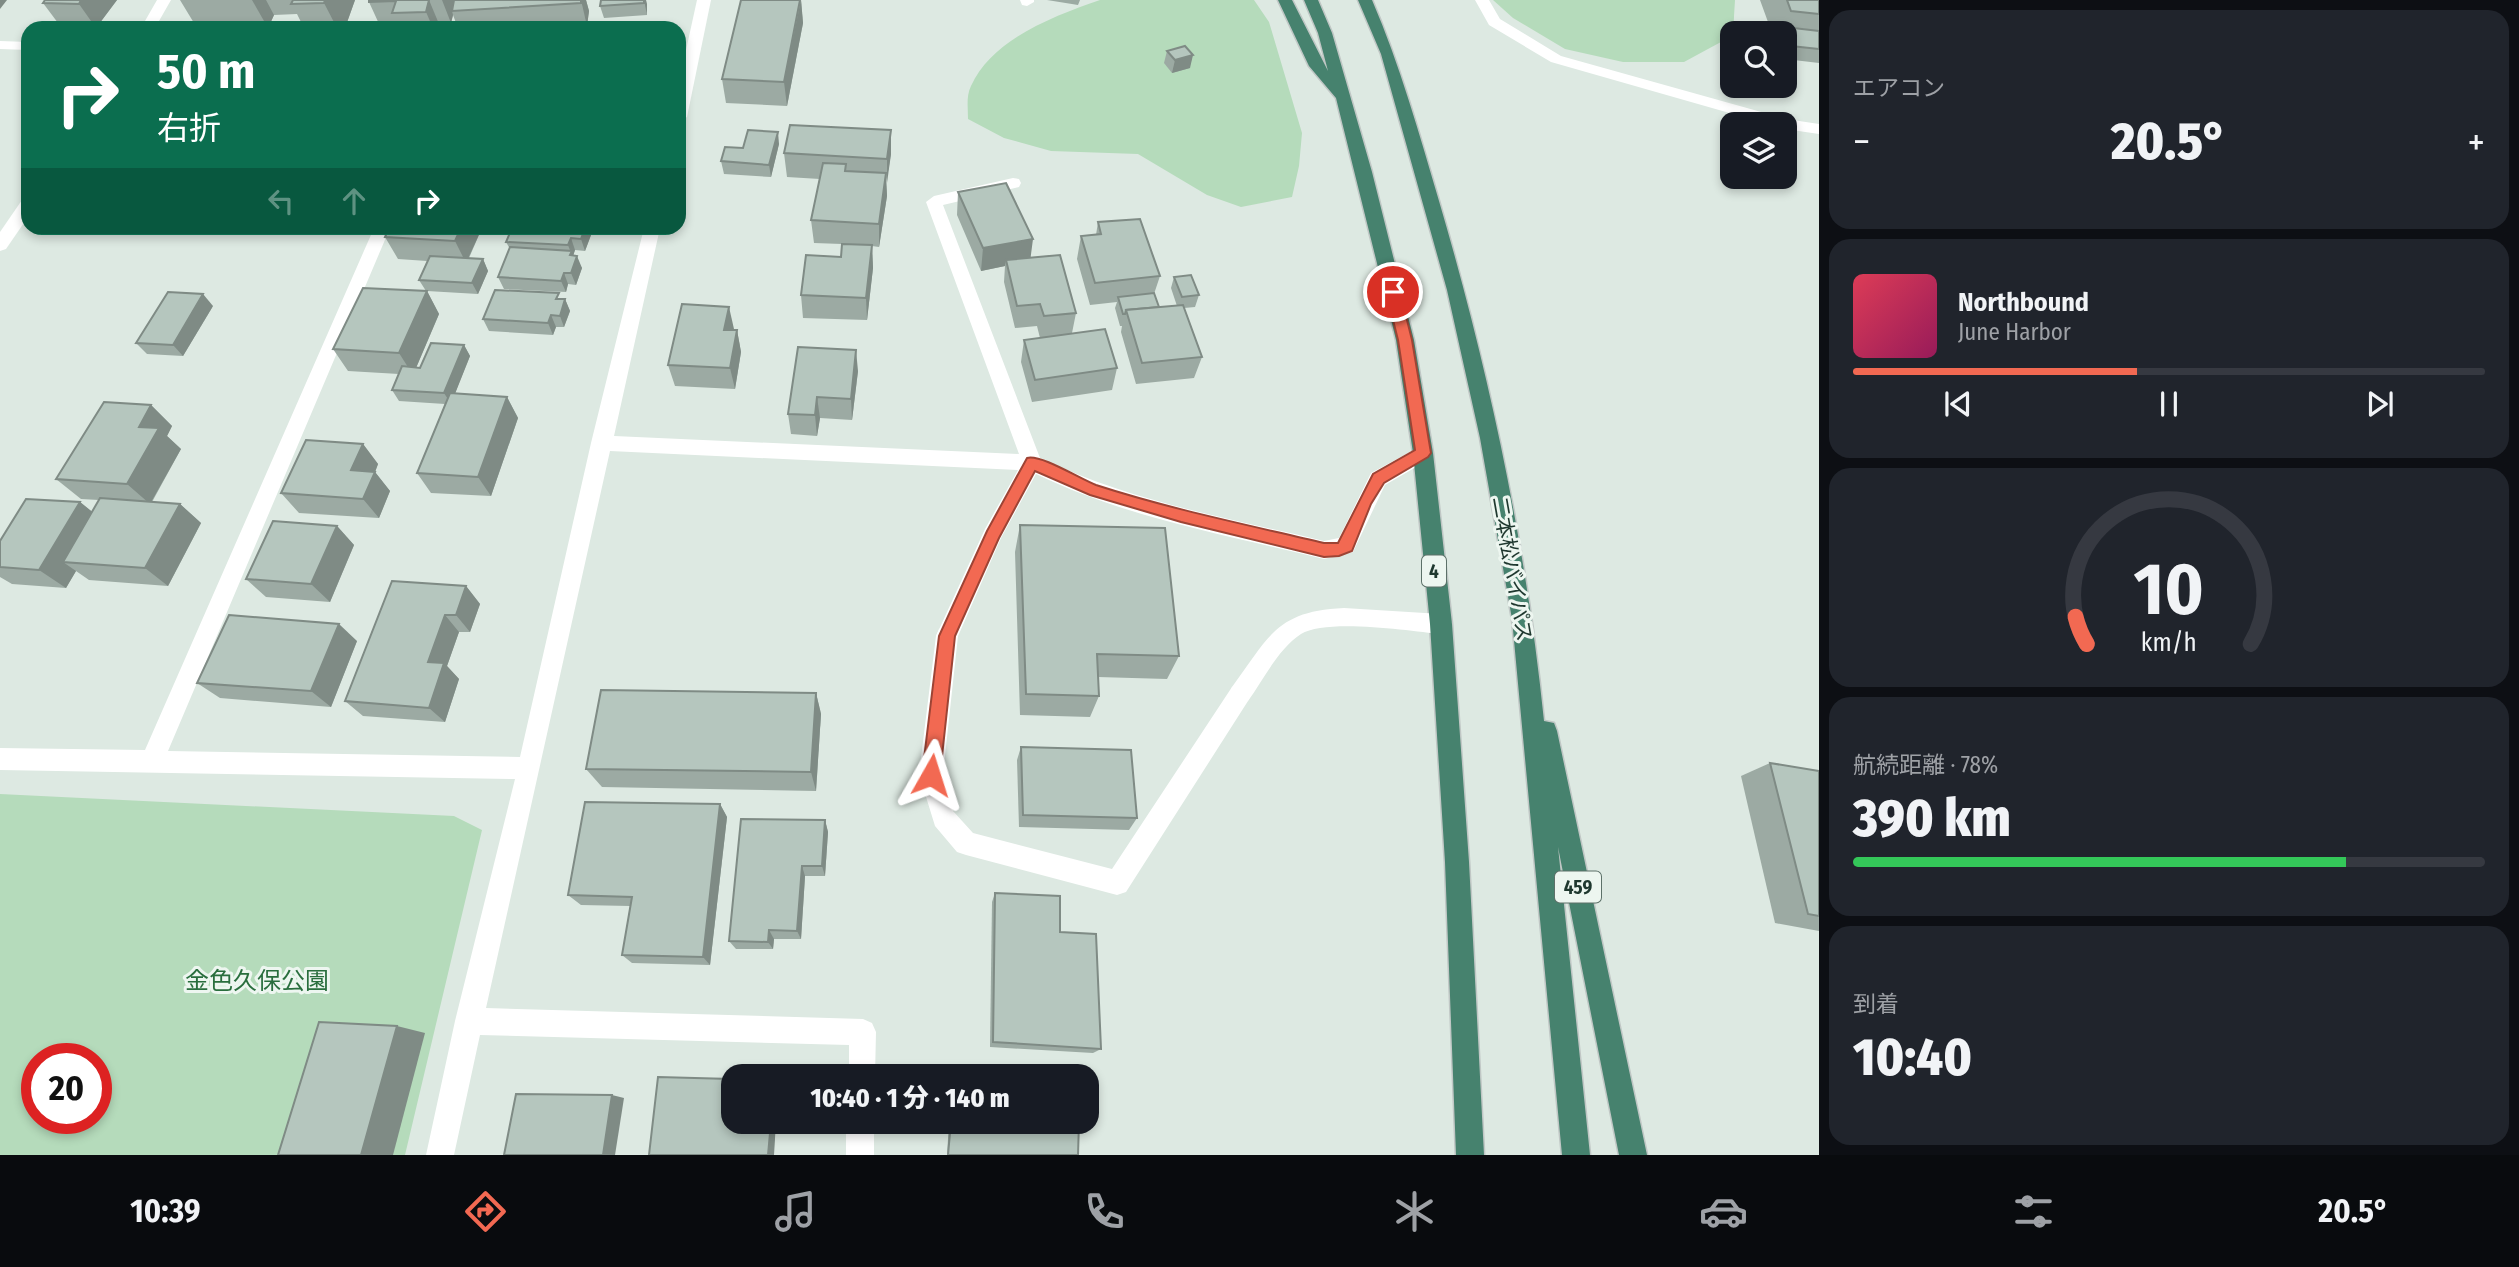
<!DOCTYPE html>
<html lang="ja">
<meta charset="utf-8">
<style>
body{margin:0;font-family:"Fira Sans Condensed","Noto Sans JP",sans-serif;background:#20242c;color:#f1f3f6;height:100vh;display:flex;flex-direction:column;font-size:26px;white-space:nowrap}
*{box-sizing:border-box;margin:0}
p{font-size:23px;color:#9ea1a6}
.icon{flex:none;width:38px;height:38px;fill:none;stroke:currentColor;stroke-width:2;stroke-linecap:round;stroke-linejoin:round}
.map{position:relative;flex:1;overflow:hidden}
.panel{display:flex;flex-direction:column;gap:10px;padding:10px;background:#0d0f14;width:700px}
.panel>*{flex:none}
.hud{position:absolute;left:21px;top:21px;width:665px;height:214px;border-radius:21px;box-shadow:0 4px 10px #0003;background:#0b6e4f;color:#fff;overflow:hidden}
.tools{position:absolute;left:1720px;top:21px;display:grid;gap:14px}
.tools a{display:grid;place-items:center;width:77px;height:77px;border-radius:14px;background:#171b24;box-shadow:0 4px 10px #0003;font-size:35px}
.speed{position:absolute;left:21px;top:1043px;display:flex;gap:14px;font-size:35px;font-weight:700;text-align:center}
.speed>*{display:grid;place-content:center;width:91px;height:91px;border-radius:50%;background:#171b24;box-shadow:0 4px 10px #0003;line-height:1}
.speed .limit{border:10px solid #d22;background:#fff;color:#111}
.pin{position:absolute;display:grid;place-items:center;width:60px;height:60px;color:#fff;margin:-30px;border:4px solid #fff;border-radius:50%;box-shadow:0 2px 7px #0007}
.me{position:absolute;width:77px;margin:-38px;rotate:6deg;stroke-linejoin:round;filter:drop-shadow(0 0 5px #0008)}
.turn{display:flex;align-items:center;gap:24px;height:147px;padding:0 21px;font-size:32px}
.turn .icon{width:91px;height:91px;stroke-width:2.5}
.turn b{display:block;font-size:49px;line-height:60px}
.lanes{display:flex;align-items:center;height:66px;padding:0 21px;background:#0003;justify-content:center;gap:35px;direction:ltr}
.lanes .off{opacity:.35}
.big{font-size:52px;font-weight:800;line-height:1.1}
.panel .widget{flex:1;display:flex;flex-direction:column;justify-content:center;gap:10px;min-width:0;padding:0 24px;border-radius:21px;background:#20242c}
.panel .dial{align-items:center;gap:0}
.dial svg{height:182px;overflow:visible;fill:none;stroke:#363941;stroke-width:7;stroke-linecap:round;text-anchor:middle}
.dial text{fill:#f1f3f6;stroke:none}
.song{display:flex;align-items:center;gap:21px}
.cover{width:84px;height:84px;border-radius:10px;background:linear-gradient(135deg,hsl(350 70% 55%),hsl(330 70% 35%))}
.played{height:7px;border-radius:4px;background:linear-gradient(90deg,#f26952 45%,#363941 45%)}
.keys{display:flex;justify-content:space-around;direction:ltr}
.heat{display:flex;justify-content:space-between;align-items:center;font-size:38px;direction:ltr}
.charge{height:10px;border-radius:5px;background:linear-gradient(90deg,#34c759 78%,#363941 0)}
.trip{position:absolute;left:721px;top:1064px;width:378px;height:70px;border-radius:21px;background:#171b24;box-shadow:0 4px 10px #0003;font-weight:800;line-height:70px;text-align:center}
.tabs{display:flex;height:112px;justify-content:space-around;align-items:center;background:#090b0e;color:#9ea1a6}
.tabs .icon{width:49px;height:49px}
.tabs .on{color:#f26952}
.tabs b{font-size:32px;color:#f1f3f6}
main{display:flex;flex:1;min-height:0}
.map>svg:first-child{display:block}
.green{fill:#b5dbbb;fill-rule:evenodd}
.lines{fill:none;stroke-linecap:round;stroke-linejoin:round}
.trunk-casing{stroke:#c0c7c5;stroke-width:3}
.service{fill:#fff;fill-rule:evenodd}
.minor{fill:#fff;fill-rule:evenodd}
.tertiary{fill:#fff;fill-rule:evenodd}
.trunk{fill:#46826e;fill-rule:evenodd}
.wall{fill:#9caaa3}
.shaded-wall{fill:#7f8b85}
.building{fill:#b5c6be;stroke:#7f8b85;stroke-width:2}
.route{fill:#f26952;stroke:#9d4435;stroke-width:2}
.labels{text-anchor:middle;stroke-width:6;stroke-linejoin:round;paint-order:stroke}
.shield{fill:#edf6f0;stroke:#5d7169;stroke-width:2}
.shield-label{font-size:19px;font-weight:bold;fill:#1f382f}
.street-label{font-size:21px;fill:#1f382f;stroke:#edf6f0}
.near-park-label{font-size:24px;fill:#296e3d;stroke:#edf6f0}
</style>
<main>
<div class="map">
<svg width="1819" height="1155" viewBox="0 0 1819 1155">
<rect width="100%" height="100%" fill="#dde9e2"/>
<!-- green -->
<g class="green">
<path d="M 1100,0 L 1254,0 L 1269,22 L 1302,133 L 1299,166 L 1292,197 L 1241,207 L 1207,195 L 1138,154 L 1051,151 L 1004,138 L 968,119 C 968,108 966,96 971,86 C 992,39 1054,16 1100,0 Z"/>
<polygon points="1493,0 1735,0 1733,33 1732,36 1684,62 1623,62 1565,49 1513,18"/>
<path d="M 0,794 L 454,816 L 482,830 L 405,1155 L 0,1155 ZM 37,1059 L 96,1059 L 96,1118 L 37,1118 Z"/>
</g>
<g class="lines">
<!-- trunk casing -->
<g class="trunk-casing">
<g id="trunk">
<polygon points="1278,0 1292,0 1328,71 1318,33 1304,0 1318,0 1332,33 1372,172 1414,340 1433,453 1452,624 1469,862 1484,1155 1456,1155 1445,862 1430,624 1413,453 1396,340 1336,98 1309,66"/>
<path d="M 1358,0 L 1372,0 C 1400,65 1419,133 1439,201 C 1489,371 1526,545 1544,721 L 1554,723 L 1557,731 L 1647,1155 L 1619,1155 L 1558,847 L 1590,1155 L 1562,1155 L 1512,619 L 1480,438 L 1447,290 L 1381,54 Z"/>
</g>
</g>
<!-- service -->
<g class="service">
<polygon points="1020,0 1034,0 1034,2 1027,6 1022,5"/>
<polygon points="1475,0 1489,0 1500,19 1561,56 1786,119 1819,124 1819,134 1785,129 1785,124 1768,124 1551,62 1489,25"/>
<polygon points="947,626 955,629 958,636 943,774 953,811 973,833 1112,869 1232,687 1240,684 1248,687 1251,694 1248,701 1126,892 1117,895 966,855 957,852 935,826 919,774 936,636 939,629"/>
</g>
<!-- minor -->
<g class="minor">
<polygon points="697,0 711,0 687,117 679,122 679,82"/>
<polygon points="0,41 28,42 28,50 0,49"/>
<path d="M 1013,178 L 1019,179 L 1021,183 L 1019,187 L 943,205 L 1040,458 C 1130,501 1227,518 1324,541 L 1339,538 L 1371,473 L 1423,445 L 1430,447 L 1433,453 L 1430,459 L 1385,485 L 1353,552 L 1324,559 C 1227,535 1127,518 1036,474 L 1001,538 L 955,643 L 947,646 L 939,643 L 936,636 L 985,529 L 1018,470 L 610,451 L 486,1008 L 863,1019 L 872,1023 L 876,1032 L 875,1076 L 849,1076 L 849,1045 L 480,1035 L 454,1155 L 426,1155 L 455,1021 L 515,779 L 0,770 L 0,748 L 145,750 L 374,228 L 390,228 L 168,751 L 520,757 L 591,443 L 644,228 L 660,228 L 614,436 L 1019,454 L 926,202 L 934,196 Z"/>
<path d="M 1344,608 L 1441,614 L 1449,617 L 1452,624 L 1449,631 L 1441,634 C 1411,631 1326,618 1301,634 C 1278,649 1264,679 1248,701 L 1240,704 L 1232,701 L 1229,694 L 1232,687 C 1269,637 1276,611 1344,608 Z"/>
<rect x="846" y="1122" width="28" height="33"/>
</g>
<!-- tertiary -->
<g class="tertiary">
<polygon points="157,0 171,0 155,28 141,28"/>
<polygon points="28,198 28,217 6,249 0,251 0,232 22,200"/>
</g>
<!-- trunk -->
<use href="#trunk" class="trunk"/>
</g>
<!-- wall -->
<g class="wall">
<polygon points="45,0 117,0 96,28 61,27 43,3"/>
<polygon points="180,0 355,0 345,28 304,28 297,14 274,15 268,28 197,28"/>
<polygon points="369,0 586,0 589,11 587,26 566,28 458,28 453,15 451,23 439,24 438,28 399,28 397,25 380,26 369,2"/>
<polygon points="646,0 647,15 604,18 600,6"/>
<polygon points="801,0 803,23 787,106 726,103 722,79"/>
<polygon points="1047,0 1080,0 1078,5"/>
<polygon points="1760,0 1819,0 1819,63 1785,59 1785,33 1772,33"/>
<polygon points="1167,51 1190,68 1172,73 1164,63"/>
<polygon points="891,130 891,154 886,183 887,196 879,247 872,246 873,268 867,320 803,318 801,295 841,257 842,244 814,243 811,220 820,179 787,177 784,153"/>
<polygon points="779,144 771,177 724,174 721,161 743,148"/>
<polygon points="958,192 1031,257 1076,313 1072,333 1117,368 1112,390 1032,402 1021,362 1024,340 1040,338 1037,326 1015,328 1004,282 1005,266 981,271 957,215"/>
<polygon points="1098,222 1160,276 1154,294 1159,307 1177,306 1171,288 1174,277 1199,295 1195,307 1184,308 1202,357 1194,378 1136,384 1121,332 1122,326 1120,326 1115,308 1117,302 1090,305 1077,259 1081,236 1096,235"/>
<polygon points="198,228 261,228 257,234 200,230"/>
<polygon points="389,228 482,228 469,258 483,259 488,271 478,294 427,291 439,314 416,368 420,368 464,345 470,356 455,393 507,397 518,418 491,496 431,493 417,473 445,404 399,401 392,390 399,374 348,371 333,349 426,291 419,280 427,261 398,259 385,237"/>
<polygon points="591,235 585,251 575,250 573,256 582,268 576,285 568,284 566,292 504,289 498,277 510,249 506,242"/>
<polygon points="561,299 565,299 570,311 564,327 556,327 553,335 489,331 483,319"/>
<polygon points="213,306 183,356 147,354 136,343"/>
<polygon points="734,329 733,330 737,330 741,352 735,389 675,386 668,365"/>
<polygon points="858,371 852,420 820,418 817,436 791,434 788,414"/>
<polygon points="151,405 172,426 167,436 181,449 152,502 180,504 201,523 168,586 89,580 76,571 66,588 12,584 0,577 0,541 80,502 92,512 99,500 81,499 56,479"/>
<polygon points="363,444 378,464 375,472 390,491 379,518 299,513 281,493"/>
<polygon points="1020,525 1179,656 1167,679 1098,677 1099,696 1090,717 1020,715 1015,552"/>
<polygon points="337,526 354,545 330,602 266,597 246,579"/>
<polygon points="466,586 480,604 470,632 459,632 447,666 459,679 445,722 363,716 345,701"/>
<polygon points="357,641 331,707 220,698 197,683"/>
<polygon points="816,693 821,714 816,791 602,787 586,769"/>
<polygon points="1021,747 1137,818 1129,830 1019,827 1017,760"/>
<polygon points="1770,763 1819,771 1819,931 1775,923 1741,776"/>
<polygon points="720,804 727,817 710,965 632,963 622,955 630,906 581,905 568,895"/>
<polygon points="825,820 828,832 825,876 805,876 801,939 774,939 773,949 736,949 729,941"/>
<polygon points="995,893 1060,932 1101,1049 1093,1053 990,1047 992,902"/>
<polygon points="949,1122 1079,1122 1078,1155 947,1155"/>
</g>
<!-- shaded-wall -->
<g class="shaded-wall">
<polygon points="0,0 7,0 0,9"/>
<polygon points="81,0 117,0 96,28 79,4"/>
<polygon points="252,0 266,0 274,15 268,28"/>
<polygon points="325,0 355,0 345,28 337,28 324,3"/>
<polygon points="429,0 439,24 438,28 433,28 426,12"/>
<polygon points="442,0 457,0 452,11 453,15 451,23"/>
<polygon points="581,0 586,0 589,11 587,26"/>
<polygon points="644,0 646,0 647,4 647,15"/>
<polygon points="801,0 803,23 787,106 784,82"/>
<polygon points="1193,55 1190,68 1172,73 1175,60"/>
<polygon points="891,130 891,154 887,183 887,159"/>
<polygon points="778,132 779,144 771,177 769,165"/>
<polygon points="886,173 887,196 879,247 879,224"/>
<polygon points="253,228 261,228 257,234"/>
<polygon points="461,228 482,228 466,263 455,241"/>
<polygon points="585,228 589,228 591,235 585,251 581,239"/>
<polygon points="571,238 575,250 573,256 577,256 582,268 576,285 571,273 570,255 571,253 568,245"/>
<polygon points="1033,239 1030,262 1006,260 1005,266 981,271 983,248"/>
<polygon points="872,245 873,268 867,320 866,298"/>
<polygon points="483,259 488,271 478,294 472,283"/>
<polygon points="564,273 568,284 566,292 561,281"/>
<polygon points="427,291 439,314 413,375 399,353"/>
<polygon points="203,294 213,306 183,356 173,345"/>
<polygon points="565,299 570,311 564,327 560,316"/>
<polygon points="729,307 734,329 729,352 724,330"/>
<polygon points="551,315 556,327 553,335 548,323"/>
<polygon points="737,330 741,352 735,389 730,368"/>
<polygon points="464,345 470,356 451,404 444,393"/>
<polygon points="856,350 858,371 852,420 851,399"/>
<polygon points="507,397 518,418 491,496 478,477"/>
<polygon points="817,397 820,418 817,436 815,415"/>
<polygon points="151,405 172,426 167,436 181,449 150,504 127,484 139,427"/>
<polygon points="363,444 378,464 375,472 390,491 379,518 363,499 351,470"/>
<polygon points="80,502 105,522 63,562 76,571 66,588 39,570"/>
<polygon points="180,504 201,523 168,586 145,568"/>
<polygon points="337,526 354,545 330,602 311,584"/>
<polygon points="466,586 480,604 470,632 456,615"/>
<polygon points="445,615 459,632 447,666 459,679 445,722 429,708 428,662"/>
<polygon points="339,624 357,641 331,707 311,691"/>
<polygon points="816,693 821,714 816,791 811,772"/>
<polygon points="720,804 727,817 710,965 703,957"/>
<polygon points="825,820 828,832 825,876 822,866"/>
<polygon points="802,866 805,876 801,939 797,931"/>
<polygon points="769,930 774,939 773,949 768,942"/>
<polygon points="397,1026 425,1033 393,1155 361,1155"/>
<polygon points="731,1079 733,1080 733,1100 729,1099"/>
<polygon points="612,1095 624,1098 615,1155 603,1155"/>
<polygon points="771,1122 776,1122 774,1155 768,1155"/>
</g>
<!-- building -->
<g class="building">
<polygon points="45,0 81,0 79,4 43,3"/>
<polygon points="293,0 325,0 324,3 291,4"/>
<polygon points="369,0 429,0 426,12 392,13 396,1 369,2"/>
<polygon points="454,0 581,0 581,3 452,11"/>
<polygon points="601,0 644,0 644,3 600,6"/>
<polygon points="741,0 800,0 784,82 722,79"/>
<polygon points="1787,0 1819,0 1819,14 1791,11"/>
<polygon points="1785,27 1819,31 1819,49 1791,46"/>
<polygon points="1185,46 1193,55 1175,60 1167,51"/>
<polygon points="790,125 891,130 887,159 784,153"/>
<polygon points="748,130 778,132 769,165 721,161 725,147 743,148"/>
<polygon points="823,163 846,164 845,171 886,173 879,224 811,220"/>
<polygon points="1006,183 1033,239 983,248 958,192"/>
<polygon points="1140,219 1160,276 1095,283 1081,236 1101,234 1098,222"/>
<polygon points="389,228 461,228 455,241 385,237"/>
<polygon points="512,228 585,228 581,239 571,238 568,245 506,242"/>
<polygon points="842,244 872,245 866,298 801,295 806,255 841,257"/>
<polygon points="510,247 572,251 570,255 577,256 571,273 564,273 561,281 498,277"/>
<polygon points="1060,255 1076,313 1044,316 1040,304 1017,306 1006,260"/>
<polygon points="430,256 483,259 472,283 419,280"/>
<polygon points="1191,275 1199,295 1182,297 1174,277"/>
<polygon points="363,288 427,291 399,353 333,349"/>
<polygon points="495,290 559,293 556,299 565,299 560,316 551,315 548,323 483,319"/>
<polygon points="168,292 203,294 173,345 136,343"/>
<polygon points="1154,293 1159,307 1126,310 1125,314 1123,314 1118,297"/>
<polygon points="682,304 729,307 724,330 737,330 730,368 668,365"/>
<polygon points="1183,305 1202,357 1142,363 1126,310"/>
<polygon points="1105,329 1117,368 1035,380 1024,340"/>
<polygon points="431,343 464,345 444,393 392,390 402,366 420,368"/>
<polygon points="798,347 856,350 851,399 817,397 815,415 788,414"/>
<polygon points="450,393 507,397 478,477 417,473"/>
<polygon points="104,402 151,405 139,427 159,428 127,484 56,479"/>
<polygon points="306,440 363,444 351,470 375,472 363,499 281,493"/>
<polygon points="100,498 180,504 145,568 63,562"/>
<polygon points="26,499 80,502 39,570 0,567 0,541"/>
<polygon points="273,521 337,526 311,584 246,579"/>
<polygon points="1020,525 1165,528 1179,656 1097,654 1099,696 1026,694"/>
<polygon points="392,581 466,586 456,615 445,615 428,662 444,663 429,708 345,701"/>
<polygon points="229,615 339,624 311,691 197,683"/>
<polygon points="601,690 816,693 811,772 586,769"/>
<polygon points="1021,747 1131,750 1137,818 1023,815"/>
<polygon points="1770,763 1819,771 1819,916 1808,914"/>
<polygon points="585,802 720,804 703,957 622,955 632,897 568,895"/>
<polygon points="741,819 825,820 822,866 802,866 797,931 769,930 768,942 729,941"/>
<polygon points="995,893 1060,896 1060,932 1096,934 1101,1049 993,1042"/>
<polygon points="319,1022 397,1026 361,1155 278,1155"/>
<polygon points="658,1077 731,1079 729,1099 733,1099 733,1122 771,1122 768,1155 649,1155"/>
<polygon points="516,1094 612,1095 603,1155 504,1155"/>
<polygon points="951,1122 1079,1122 1078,1155 948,1155"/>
</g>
<!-- route -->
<path class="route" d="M 1393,288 L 1400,292 L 1412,340 L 1431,453 L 1428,457 L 1384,483 L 1371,504 L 1352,551 L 1339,556 L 1324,557 L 1181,522 L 1090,495 L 1035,471 L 999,538 L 955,636 L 940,775 L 937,781 L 931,783 L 925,781 L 922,775 L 939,636 L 987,531 L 1027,458 C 1041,454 1080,479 1096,485 C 1170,509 1248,525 1324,543 L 1338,543 L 1373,474 L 1415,450 L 1398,340 L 1386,292 Z"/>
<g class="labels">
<!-- shield labels -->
<g class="shield">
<rect x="1422" y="555.5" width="24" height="31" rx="5"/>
<rect x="1555" y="871.5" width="46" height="31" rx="5"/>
</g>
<g class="shield-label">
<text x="1434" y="578">4</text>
<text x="1578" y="894">459</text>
</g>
<!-- street labels -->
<g class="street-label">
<text transform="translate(1512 569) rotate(80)" y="7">二本松バイパス</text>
</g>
<!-- near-park labels -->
<g class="near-park-label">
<text x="257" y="989">金色久保公園</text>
</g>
</g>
</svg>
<div class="tools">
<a><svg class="icon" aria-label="search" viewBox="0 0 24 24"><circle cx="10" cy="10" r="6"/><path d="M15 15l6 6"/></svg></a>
<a><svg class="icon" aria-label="layers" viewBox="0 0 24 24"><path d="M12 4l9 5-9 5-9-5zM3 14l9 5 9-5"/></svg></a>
</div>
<div class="speed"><div class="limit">20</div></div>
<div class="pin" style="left:1393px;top:292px;background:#d93025"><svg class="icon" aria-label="arrive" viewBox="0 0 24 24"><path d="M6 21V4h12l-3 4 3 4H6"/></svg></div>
<svg class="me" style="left:931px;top:775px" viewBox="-20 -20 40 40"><path d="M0-17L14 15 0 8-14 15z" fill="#f26952" stroke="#fff" stroke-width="4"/></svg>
<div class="trip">10:40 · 1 分 · 140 m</div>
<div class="hud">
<div class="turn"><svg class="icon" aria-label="right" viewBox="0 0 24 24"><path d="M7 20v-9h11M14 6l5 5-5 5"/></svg><div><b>50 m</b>右折</div></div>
<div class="lanes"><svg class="icon off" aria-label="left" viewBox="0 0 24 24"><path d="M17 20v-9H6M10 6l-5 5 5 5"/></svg><svg class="icon off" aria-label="ahead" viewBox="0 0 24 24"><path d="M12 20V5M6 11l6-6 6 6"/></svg><svg class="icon" aria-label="right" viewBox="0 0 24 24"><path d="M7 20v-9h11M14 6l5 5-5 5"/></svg></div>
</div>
</div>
<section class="panel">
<div class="widget"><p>エアコン</p>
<div class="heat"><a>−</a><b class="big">20.5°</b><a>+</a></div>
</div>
<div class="widget">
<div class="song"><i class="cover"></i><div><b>Northbound</b><p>June Harbor</p></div></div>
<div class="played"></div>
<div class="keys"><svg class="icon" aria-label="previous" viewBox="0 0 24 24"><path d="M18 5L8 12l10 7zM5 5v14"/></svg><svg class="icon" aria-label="pause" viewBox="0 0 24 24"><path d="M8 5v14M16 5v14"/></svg><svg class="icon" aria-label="next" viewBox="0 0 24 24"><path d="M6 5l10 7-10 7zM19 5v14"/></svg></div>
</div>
<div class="widget dial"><svg viewBox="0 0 100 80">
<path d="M14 69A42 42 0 1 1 86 69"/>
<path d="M14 69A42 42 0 0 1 9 57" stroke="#f26952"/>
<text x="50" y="56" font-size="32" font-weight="700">10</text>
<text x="50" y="72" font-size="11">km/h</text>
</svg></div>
<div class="widget"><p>航続距離 · 78%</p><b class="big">390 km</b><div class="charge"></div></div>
<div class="widget"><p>到着</p><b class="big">10:40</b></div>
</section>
</main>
<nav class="tabs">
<b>10:39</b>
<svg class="icon on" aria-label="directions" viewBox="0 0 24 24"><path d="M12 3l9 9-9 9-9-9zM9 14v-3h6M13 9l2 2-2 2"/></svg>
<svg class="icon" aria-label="music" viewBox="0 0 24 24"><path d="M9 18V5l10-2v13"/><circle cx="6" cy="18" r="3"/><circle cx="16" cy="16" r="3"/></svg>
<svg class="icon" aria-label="phone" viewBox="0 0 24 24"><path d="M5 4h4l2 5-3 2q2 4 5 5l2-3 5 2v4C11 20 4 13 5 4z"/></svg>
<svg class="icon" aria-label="climate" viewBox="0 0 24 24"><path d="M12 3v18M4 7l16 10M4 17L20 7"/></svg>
<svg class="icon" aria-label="car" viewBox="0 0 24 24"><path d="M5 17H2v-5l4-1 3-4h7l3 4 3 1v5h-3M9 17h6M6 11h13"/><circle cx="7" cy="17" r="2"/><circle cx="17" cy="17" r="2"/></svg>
<svg class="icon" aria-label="filters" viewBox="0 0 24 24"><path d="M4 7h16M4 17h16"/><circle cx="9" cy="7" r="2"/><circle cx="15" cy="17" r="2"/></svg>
<b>20.5°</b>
</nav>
